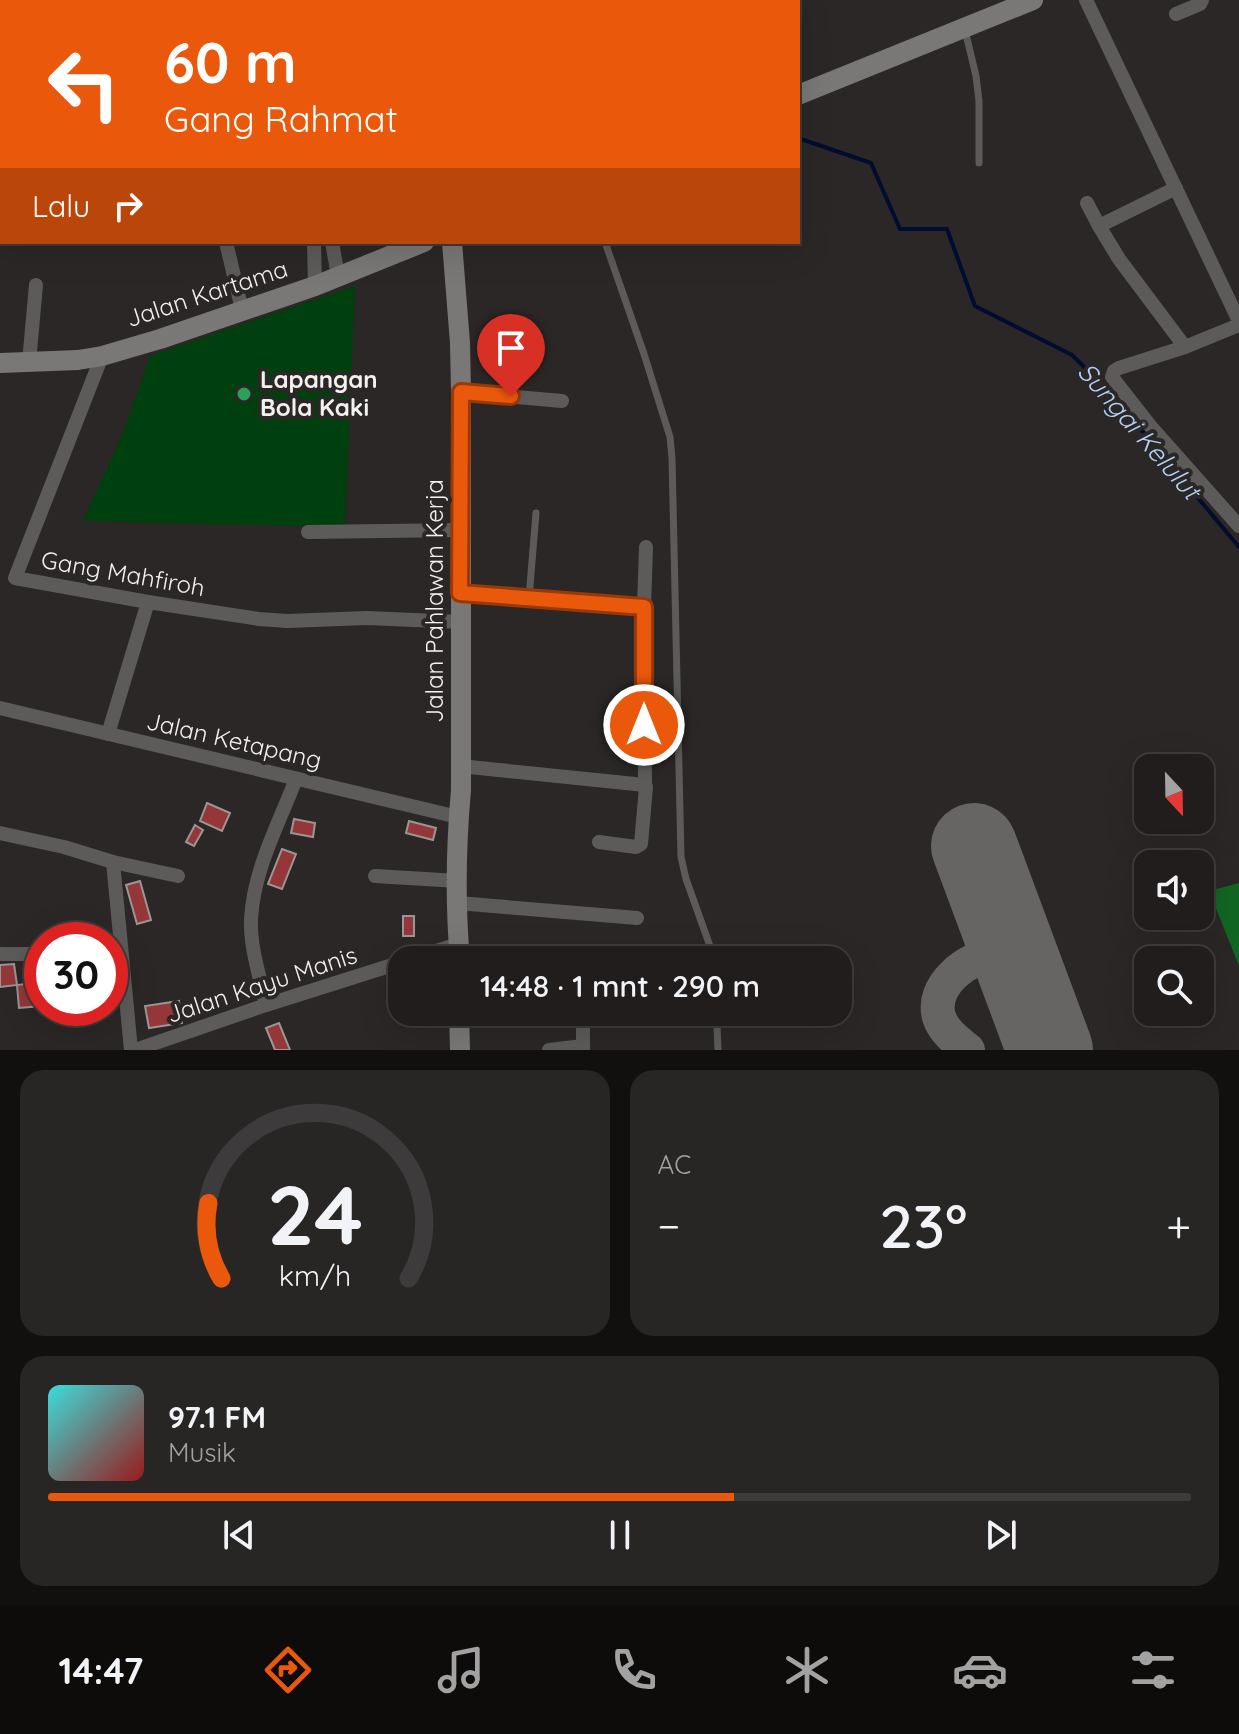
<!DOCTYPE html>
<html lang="id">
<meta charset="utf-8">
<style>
body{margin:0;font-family:Quicksand,sans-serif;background:#282625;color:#f1f3f6;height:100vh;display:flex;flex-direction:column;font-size:30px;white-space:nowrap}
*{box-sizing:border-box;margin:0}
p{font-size:26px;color:#a2a2a3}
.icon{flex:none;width:44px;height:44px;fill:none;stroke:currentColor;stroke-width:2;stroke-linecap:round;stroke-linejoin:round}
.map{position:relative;height:1050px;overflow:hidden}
.side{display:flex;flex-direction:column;gap:20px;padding:20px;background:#12100f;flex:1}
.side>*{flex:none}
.guide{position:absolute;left:0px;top:0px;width:800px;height:244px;box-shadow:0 8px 32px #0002,0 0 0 2px #3d3b3b;background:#ea580c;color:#fff;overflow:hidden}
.needle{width:52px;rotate:158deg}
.tools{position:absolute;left:1134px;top:754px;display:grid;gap:16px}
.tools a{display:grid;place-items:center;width:80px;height:80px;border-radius:16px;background:#201d1c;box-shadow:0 8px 32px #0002,0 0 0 2px #3d3b3b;font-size:40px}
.speed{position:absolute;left:24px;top:922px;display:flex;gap:16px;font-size:40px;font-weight:700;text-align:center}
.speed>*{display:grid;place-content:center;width:104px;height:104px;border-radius:50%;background:#201d1c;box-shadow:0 8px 32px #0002,0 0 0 2px #3d3b3b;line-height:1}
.speed .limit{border:12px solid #d22;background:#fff;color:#111}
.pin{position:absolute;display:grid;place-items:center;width:68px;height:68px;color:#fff;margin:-82px -34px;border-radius:50% 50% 50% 0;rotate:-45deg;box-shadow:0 0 8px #0007}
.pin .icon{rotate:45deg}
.me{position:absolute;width:88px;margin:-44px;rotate:0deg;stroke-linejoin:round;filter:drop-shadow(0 0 6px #0008)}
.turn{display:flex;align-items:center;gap:28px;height:168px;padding:0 32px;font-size:36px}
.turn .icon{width:104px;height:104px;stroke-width:2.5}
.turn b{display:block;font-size:56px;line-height:68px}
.then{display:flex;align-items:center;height:76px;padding:0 32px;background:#0003;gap:16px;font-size:30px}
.big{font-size:60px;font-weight:600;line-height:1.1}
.side .card{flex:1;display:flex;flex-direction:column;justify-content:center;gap:12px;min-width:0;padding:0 28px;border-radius:24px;background:#282625}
.side .dial{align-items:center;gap:0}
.dial svg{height:208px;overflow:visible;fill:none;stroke:#3d3b3b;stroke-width:7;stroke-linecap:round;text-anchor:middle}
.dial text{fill:#f1f3f6;stroke:none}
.song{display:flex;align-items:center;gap:24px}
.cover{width:96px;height:96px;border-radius:12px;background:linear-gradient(135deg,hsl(180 70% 55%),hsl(0 70% 35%))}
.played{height:8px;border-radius:4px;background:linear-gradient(90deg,#ea580c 60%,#3d3b3b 60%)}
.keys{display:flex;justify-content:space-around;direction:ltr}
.heat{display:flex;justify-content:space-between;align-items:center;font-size:44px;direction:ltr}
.side .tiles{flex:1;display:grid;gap:20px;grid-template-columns:1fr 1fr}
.card:last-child{grid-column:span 2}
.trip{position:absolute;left:388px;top:946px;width:464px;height:80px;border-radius:24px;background:#201d1c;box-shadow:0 8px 32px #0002,0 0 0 2px #3d3b3b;font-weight:600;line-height:80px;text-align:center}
.dock{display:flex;height:128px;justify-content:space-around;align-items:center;background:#0d0c0b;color:#a2a2a3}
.dock .icon{width:56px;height:56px}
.dock .selected{color:#ea580c}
.dock b{font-size:36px;color:#f1f3f6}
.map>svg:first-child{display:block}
.green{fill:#00400e}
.forest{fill:#126623}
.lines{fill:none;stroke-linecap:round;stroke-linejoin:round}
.stream{stroke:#000d30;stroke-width:4}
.taxiway{stroke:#676464;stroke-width:34}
.runway{stroke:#676464;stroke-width:86}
.building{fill:#953738;stroke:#9b9696;stroke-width:2}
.lane{stroke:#5d5b5a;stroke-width:7}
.street{stroke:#5d5b5a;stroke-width:14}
.secondary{stroke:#7a7876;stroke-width:20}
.route-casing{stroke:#983908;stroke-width:20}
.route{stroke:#ea580c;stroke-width:14}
.leisure-dot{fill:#2e9e5b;stroke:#2a2726;stroke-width:3}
.labels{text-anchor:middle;stroke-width:8;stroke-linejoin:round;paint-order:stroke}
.street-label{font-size:24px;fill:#f3f1f0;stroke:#2a2726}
.poi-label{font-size:24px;font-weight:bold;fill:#f3f1f0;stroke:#2a2726;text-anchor:start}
.water-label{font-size:26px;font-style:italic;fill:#b3d0f6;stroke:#2a2726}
</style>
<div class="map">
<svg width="1239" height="1050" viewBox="0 0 1239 1050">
<rect width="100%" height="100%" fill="#2a2726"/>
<!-- green -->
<polygon class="green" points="355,286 345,527 83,521 123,433 150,356"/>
<!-- forest -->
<polygon class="forest" points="1239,883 1239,966 1209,891"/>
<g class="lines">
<!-- stream -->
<g class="stream">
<polyline points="717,0 718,2"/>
<polyline points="740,0 740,2"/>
<polyline points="798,138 871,163 900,229 947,229 975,306 1072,355 1107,389 1239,547"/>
</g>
<!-- taxiway -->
<path class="taxiway" d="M 968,1050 C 957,1041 944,1032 939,1017 C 930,986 967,957 995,954 C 1005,952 1016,955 1025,959 C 1031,961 1037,963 1041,968 C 1050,979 1043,1016 1042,1030"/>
<!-- runway -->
<polyline class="runway" points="974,846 1050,1050"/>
</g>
<!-- building -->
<g class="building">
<polygon points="207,803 230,813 222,831 200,821"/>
<polygon points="294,819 315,823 313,837 291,833"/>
<polygon points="409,821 436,828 433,840 406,833"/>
<polygon points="195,825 203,830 194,846 186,842"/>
<polygon points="282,849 296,854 282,889 268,884"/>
<polygon points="140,881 151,920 137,924 126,885"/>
<rect x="403" y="916" width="11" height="20"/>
<polygon points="14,964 17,985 0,987 0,965"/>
<polygon points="41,982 42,1006 19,1008 17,985"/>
<polygon points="179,1001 182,1023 149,1028 145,1006"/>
<polygon points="279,1023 290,1050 275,1050 266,1028"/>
</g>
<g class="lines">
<!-- lane -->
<g class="lane">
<polyline points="965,30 976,76 979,101 979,163"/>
<polyline points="605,242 644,354 670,437 672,458 681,857 686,879 715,960"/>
<polyline points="462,593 644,607"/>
<polyline points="529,598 536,513"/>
<polyline points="718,1050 717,1025 719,1012"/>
</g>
<!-- street -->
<g class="street">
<polyline points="274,0 274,2"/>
<polyline points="411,0 412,2"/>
<polyline points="1086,0 1239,321"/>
<polyline points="1176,14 1200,4 1202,0"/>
<polyline points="0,70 2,69"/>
<polyline points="1176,188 1099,226 1119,259 1185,347"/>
<polyline points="1087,203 1099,226"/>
<polyline points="226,242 242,310"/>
<polyline points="314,242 315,286"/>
<polyline points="332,242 338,276"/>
<polyline points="1239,325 1185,347 1119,368 1114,371 1112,377 1152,428 1239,526"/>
<polyline points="102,356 15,578 148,602 259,619 287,621 367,618 461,622"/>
<polyline points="29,362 36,285"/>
<polyline points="461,392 562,401"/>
<polyline points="308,532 461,530"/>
<polyline points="0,708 458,817"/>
<polyline points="108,734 148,602"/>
<polyline points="460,766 645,785 646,787 641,844 636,847 599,842"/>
<polyline points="645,785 644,607 646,547"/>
<polyline points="0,833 64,847 113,862 131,1050"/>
<polyline points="113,862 178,876"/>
<polyline points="375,876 458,881"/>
<polyline points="458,903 637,918"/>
<polyline points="0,954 42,954"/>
<polyline points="409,960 458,944"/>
<path d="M 266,1005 C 260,977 250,947 251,920 C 253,871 279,823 296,779"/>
<polyline points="583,1012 583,1050"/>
<polyline points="135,1050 266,1005 402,962"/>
<polyline points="549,1050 583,1046"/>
</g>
<!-- secondary -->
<g class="secondary">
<polyline points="798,95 1033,0"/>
<path d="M 452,242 L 460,343 L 461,392 L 461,790 C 456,846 455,904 460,960"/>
<polyline points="0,363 78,360 102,356 160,339 315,286 424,242"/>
<polyline points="459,1012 460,1050"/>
</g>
</g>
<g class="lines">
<!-- route casing -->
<g class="route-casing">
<polyline id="route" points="511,396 461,392 460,593 644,607 644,725"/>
</g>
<!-- route -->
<use href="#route" class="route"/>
</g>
<!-- markers -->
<circle class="leisure-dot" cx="244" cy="394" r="8"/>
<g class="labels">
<!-- street labels -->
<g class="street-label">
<text transform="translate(207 294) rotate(-18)" y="8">Jalan Kartama</text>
<text transform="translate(123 574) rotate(10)" y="8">Gang Mahfiroh</text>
<text transform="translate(435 601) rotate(-90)" y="8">Jalan Pahlawan Kerja</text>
<text transform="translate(234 741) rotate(13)" y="8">Jalan Ketapang</text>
<text transform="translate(262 985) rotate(-18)" y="8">Jalan Kayu Manis</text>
</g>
<!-- poi labels -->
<g class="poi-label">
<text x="260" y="388">Lapangan<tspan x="260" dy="28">Bola Kaki</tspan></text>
</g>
<!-- water labels -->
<g class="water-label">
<text transform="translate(1139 431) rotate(49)" y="9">Sungai Kelulut</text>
</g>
</g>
</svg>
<div class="tools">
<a><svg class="needle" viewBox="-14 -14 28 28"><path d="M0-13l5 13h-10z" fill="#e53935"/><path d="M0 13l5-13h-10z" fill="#a2a2a3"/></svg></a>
<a><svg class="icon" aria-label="sound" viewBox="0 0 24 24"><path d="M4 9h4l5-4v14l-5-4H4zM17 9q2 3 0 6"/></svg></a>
<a><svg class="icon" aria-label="search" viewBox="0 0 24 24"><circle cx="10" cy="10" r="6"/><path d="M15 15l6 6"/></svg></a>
</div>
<div class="speed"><div class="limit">30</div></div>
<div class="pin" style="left:511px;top:396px;background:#d93025"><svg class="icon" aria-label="arrive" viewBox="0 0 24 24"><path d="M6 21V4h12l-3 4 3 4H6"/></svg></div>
<svg class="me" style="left:644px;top:725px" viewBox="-20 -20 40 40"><circle r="17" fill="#ea580c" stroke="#fff" stroke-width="3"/><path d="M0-11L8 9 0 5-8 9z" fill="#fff"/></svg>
<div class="trip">14:48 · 1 mnt · 290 m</div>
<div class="guide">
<div class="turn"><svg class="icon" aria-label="left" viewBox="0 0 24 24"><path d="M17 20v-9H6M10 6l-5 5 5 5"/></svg><div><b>60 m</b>Gang Rahmat</div></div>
<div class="then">Lalu<svg class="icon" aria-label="right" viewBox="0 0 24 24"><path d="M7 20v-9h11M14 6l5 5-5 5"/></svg></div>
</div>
</div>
<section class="side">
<div class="tiles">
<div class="card dial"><svg viewBox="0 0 100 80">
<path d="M14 69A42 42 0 1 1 86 69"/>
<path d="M14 69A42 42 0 0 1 9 40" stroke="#ea580c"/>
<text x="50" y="56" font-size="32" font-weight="700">24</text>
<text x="50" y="72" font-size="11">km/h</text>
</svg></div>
<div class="card"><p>AC</p>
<div class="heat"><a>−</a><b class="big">23°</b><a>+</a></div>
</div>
<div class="card">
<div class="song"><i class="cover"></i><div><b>97.1 FM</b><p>Musik</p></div></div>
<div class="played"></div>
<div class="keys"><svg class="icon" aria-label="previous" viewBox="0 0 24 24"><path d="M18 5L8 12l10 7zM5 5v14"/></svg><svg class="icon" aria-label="pause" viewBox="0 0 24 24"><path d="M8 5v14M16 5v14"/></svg><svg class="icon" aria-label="next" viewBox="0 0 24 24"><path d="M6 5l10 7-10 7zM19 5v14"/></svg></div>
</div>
</div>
</section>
<nav class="dock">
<b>14:47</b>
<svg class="icon selected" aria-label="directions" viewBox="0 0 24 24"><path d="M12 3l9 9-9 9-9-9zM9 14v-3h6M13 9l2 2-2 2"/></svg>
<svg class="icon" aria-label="music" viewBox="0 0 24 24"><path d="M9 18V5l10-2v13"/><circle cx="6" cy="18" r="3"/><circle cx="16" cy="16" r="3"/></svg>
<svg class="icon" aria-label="phone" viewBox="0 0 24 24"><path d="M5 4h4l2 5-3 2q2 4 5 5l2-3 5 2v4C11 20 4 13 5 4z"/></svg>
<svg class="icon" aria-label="climate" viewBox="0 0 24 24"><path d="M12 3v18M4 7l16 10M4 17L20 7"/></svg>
<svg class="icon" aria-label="car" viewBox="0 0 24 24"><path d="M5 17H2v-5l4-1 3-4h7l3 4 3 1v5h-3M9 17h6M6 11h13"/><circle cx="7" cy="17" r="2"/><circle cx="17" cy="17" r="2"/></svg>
<svg class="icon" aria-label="filters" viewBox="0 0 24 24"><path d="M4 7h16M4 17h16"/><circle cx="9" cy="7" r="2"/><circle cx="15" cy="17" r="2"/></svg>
</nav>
